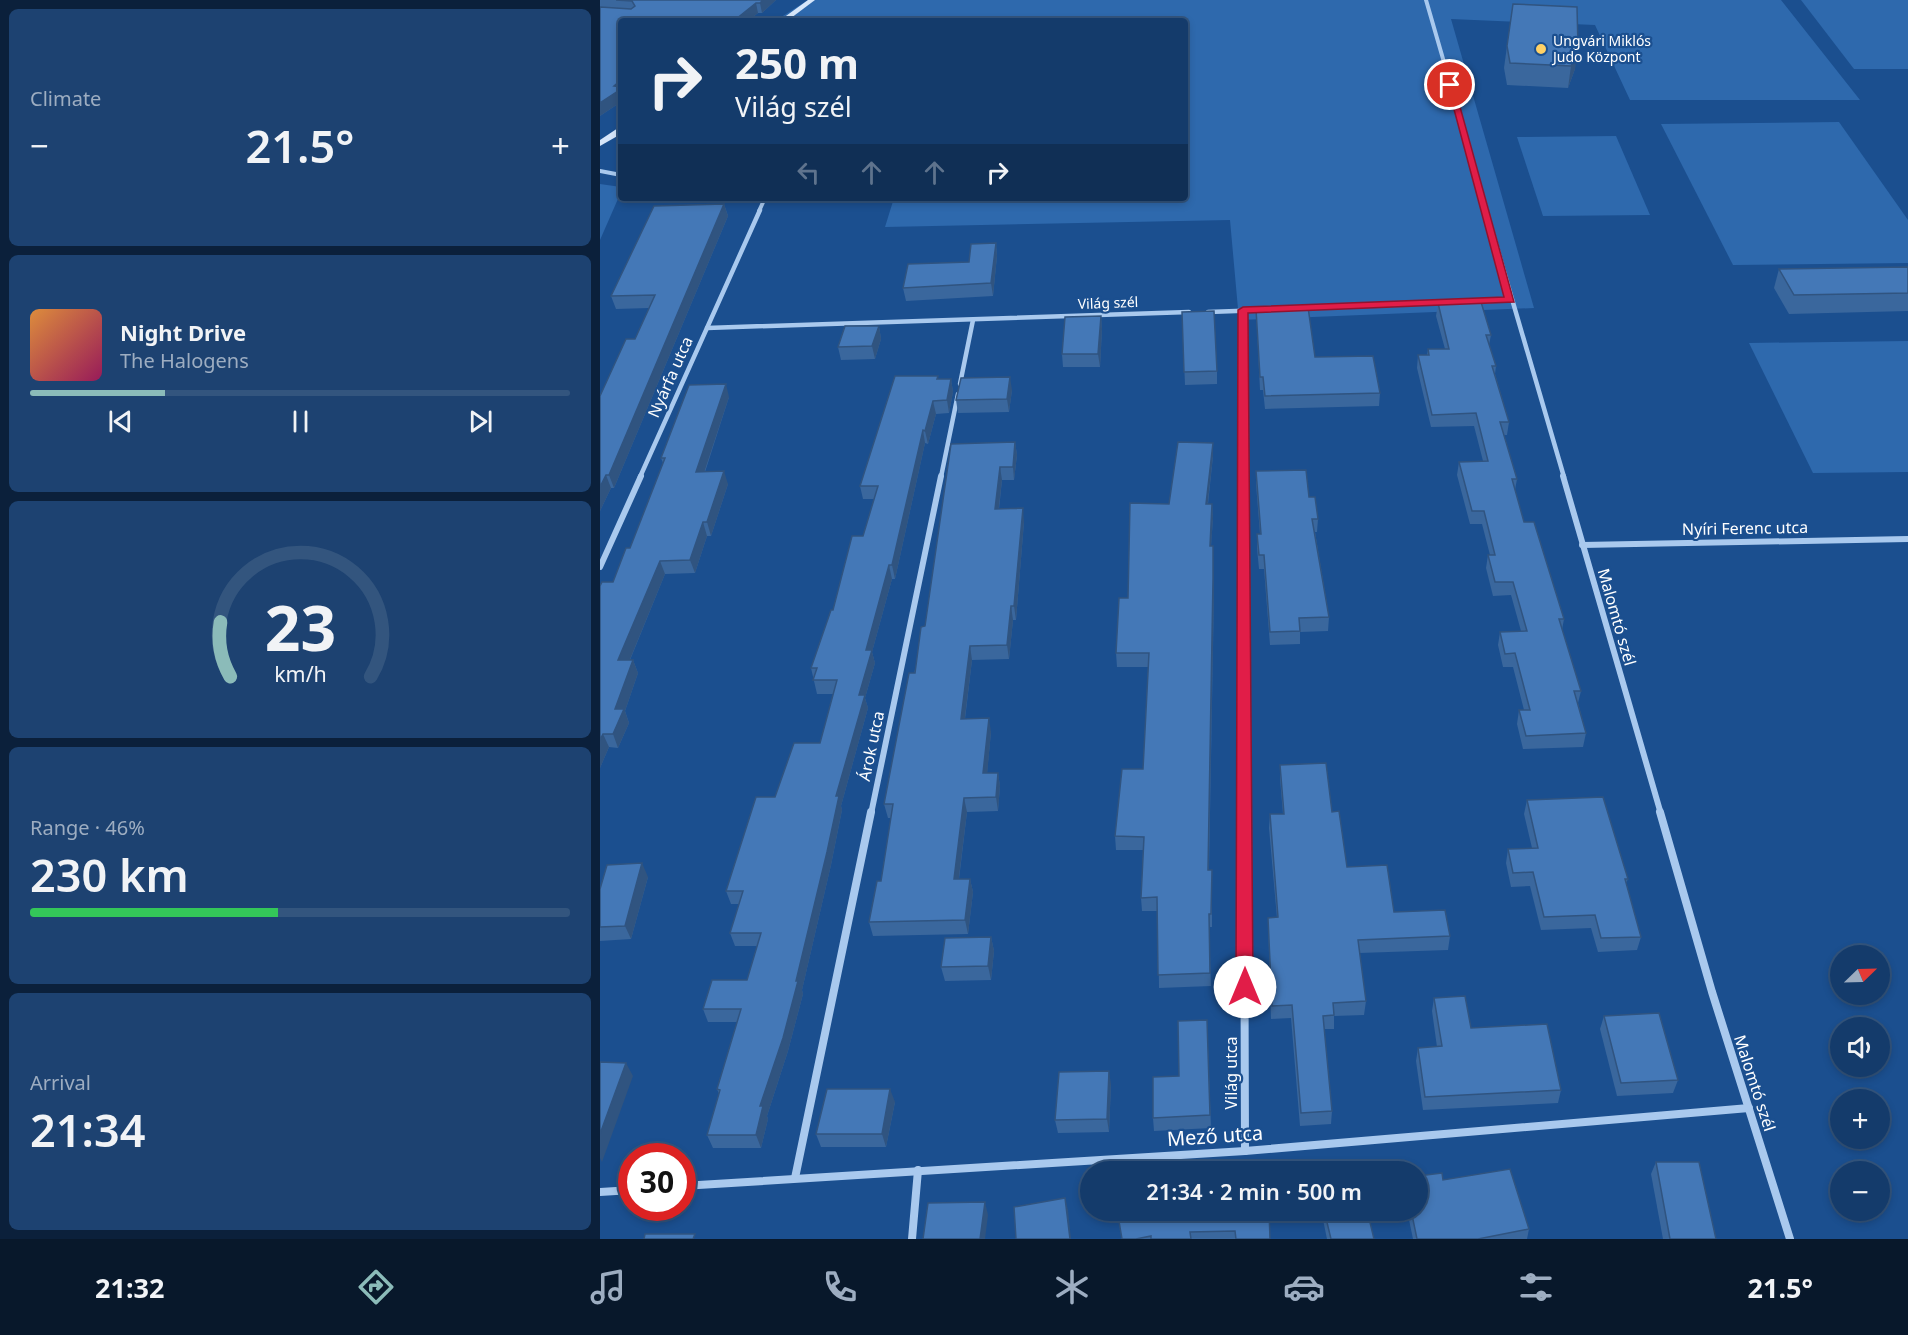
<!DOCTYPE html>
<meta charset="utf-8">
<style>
body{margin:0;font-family:"Noto Sans",sans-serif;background:#1d4271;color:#f1f3f6;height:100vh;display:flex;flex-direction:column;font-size:22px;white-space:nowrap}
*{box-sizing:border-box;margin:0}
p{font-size:20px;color:#9dadc1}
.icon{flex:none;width:33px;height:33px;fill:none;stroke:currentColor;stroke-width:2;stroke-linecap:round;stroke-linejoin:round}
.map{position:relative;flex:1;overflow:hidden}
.sheet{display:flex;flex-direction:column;gap:9px;padding:9px;background:#0b203b;width:600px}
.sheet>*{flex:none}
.banner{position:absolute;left:18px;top:18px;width:570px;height:183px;border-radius:6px;box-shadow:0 3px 9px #0003,0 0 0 2px #33557e;background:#143b6b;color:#f1f3f6;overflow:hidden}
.needle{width:39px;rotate:67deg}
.fabs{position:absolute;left:1230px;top:945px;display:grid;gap:12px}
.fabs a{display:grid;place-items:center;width:60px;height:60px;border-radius:50%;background:#143b6b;box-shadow:0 3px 9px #0003,0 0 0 2px #33557e;font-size:30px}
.speed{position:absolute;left:18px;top:1143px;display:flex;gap:12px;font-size:30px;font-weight:700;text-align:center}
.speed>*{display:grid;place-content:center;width:78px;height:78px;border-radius:50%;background:#143b6b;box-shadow:0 3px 9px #0003,0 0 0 2px #33557e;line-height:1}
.speed .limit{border:9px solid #d22;background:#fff;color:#111}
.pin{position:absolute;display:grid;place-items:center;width:51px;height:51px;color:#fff;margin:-26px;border:3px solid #fff;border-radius:50%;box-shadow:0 2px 6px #0007}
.me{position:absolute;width:66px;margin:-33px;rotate:0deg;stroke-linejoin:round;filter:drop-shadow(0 0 4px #0008)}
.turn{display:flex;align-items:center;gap:21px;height:126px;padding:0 18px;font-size:27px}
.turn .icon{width:78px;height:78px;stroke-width:2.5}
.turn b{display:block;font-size:42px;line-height:51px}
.lanes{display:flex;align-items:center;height:57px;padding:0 18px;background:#0003;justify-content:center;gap:30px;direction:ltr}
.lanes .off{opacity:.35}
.big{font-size:45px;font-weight:600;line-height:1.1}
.sheet .card{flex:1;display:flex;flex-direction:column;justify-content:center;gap:9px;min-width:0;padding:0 21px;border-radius:9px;background:#1d4271}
.sheet .dial{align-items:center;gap:0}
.dial svg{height:156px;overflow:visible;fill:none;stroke:#33557e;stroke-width:7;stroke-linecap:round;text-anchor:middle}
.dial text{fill:#f1f3f6;stroke:none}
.song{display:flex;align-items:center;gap:18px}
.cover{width:72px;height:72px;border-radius:9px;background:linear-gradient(135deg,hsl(30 70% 55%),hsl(330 70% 35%))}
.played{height:6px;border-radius:3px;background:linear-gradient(90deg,#8bbbb9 25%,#33557e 25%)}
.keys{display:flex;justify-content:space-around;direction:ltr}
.heat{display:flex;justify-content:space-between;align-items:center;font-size:33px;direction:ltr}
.charge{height:9px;border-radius:4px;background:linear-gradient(90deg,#34c759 46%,#33557e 0)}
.trip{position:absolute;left:480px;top:1161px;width:348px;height:60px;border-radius:30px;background:#143b6b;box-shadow:0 3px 9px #0003,0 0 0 2px #33557e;font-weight:600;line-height:60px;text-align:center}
.dock{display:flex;height:96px;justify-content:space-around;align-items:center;background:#08182b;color:#9dadc1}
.dock .icon{width:42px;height:42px}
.dock .on{color:#8bbbb9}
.dock b{font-size:27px;color:#f1f3f6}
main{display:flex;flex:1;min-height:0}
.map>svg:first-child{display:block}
.green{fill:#2e69ad}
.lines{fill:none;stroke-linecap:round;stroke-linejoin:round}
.minor-far3{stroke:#a9c9ee;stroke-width:4}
.minor-far2{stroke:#a9c9ee;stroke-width:4.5}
.minor-far1{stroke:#a9c9ee;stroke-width:6}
.minor{stroke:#a9c9ee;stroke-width:8}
.secondary{fill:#d6e6fa;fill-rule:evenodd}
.wall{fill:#3a679d}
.shaded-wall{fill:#305480}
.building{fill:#4478b7;stroke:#305480;stroke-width:1.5}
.route{fill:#e11d48;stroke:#92132f;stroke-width:1.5}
.poi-dot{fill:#ffd166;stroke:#1b4f8f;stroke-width:2}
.labels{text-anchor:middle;stroke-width:4.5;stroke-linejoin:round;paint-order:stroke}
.far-poi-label{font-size:14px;fill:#fff;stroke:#1b4f8f;text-anchor:start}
.far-street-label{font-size:14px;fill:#fff;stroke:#1b4f8f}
.street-label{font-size:16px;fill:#fff;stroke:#1b4f8f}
.near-street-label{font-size:20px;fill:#fff;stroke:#1b4f8f}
</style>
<main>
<section class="sheet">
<div class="card"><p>Climate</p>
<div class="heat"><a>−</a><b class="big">21.5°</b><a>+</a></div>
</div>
<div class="card">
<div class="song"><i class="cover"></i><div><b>Night Drive</b><p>The Halogens</p></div></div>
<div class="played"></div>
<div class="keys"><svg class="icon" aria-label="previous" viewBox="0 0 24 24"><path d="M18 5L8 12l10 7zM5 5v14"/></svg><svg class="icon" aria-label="pause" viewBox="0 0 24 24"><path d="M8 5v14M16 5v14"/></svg><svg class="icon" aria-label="next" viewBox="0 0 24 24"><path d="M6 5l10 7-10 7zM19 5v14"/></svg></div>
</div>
<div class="card dial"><svg viewBox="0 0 100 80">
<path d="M14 69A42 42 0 1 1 86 69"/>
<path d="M14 69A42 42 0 0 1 9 41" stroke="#8bbbb9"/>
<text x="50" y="56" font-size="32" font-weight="700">23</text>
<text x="50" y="72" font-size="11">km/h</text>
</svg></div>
<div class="card"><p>Range · 46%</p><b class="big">230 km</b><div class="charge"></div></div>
<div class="card"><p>Arrival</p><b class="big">21:34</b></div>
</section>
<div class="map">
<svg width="1308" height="1239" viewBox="0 0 1308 1239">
<rect width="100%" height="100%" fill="#1b4f8f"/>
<!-- green -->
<g class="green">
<polygon points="208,0 1181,0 1260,100 1030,100 995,25 851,19 934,308 639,320 630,220 285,227 294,198 585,198 585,21 175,21"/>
<polygon points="1201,0 1308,0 1308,69 1254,69"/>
<polygon points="1239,122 1308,220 1308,263 1133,265 1061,124"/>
<polygon points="1016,136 1050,215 943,216 917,137"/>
<polygon points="0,184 21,187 21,192 0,240"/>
<polygon points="1308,341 1308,472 1213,473 1149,343"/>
</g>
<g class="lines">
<!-- minor-far3 -->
<g class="minor-far3">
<polyline points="826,0 887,211"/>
<polyline points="0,171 21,175"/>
<polyline points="159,211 165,198"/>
</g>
<!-- minor-far2 -->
<g class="minor-far2">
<polyline points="886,210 964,477"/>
<polyline points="701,308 911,300"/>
<polyline points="643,311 643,477"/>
<polyline points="608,312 664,310"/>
<polyline points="107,328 589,312"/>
<polyline points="360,384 373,320"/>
<polyline points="40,477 160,210"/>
<polyline points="341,477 358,394"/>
</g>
<!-- minor-far1 -->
<g class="minor-far1">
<polyline points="643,476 644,814"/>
<polyline points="963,476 1061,814"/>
<polyline points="982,545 1308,539"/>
<polyline points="0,567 41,476"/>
<polyline points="271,814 341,476"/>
</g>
<!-- minor -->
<g class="minor">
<polyline points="644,812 645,1151"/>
<polyline points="1060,812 1112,992 1190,1239"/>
<polyline points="195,1178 271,812"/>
<polyline points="82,1186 645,1151 1149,1108"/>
<polyline points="0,1192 32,1190"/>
<polyline points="312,1239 318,1170"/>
</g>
<!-- secondary -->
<g class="secondary">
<polygon points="208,0 215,0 187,21 179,21"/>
<polygon points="18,128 21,128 21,134 0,146 0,140"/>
</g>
</g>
<!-- wall -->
<g class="wall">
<polygon points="0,0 176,0 162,13 158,13 148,21 21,21 21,102 0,116"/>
<polygon points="977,7 975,69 968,88 907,85 904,68 907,46"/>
<polygon points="124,204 128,216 14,488 11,488 0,511 0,396 35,339 49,308 16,309 11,296"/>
<polygon points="396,243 397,256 393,296 306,301 303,288 369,262"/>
<polygon points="1308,267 1308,311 1189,314 1174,288 1179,269"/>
<polygon points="838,303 891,335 889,345 896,366 895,374 909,422 907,435 904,435 917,479 915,490 924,522 964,619 962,630 981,691 978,703 986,733 983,747 923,749 917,724 919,710 924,710 913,667 903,667 898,645 900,632 921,631 911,595 893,596 886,568 888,555 890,555 882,524 870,524 857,475 859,462 883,461 874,426 831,427 817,368 818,355 827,355 828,349 845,349 836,316"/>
<polygon points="656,309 715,357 780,393 779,406 665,409 663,390 660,390"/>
<polygon points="582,312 617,371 617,384 585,385"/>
<polygon points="501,316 502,329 500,367 463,367 462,354"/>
<polygon points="279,326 281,339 275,359 241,360 238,347"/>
<polygon points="338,379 351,379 353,392 349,413 336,414 328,444 325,443 295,579 292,579 272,652 275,663 265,698 268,708 241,806 242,810 231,865 202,990 203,994 188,1051 167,1116 168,1119 161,1148 113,1148 107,1135 119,1094 117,1089 137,1022 108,1022 103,1009 147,980 157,946 135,946 130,933 139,904 131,904 126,891 220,743 234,694 217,694 211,668 263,536 274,499 263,499 260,486"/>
<polygon points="412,390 409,412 358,413 356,400"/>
<polygon points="129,397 105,472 128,484 111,536 107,536 95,573 65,574 30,660 33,660 38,673 25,711 29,723 18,748 9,747 0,768 13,582 30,548 63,463 61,458"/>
<polygon points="415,442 417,455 414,480 402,480 399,509 424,522 416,620 413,620 409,659 372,660 365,719 391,732 387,773 398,773 400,786 398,811 367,812 359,879 370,879 373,892 368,934 273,936 269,922 281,881 291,818 288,818 284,804 325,626 351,444"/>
<polygon points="613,443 613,456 608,504 612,504 613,518 611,546 614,592 609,870 612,884 612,927 609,927 611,986 559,988 558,911 542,911 541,898 543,850 516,850 515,836 543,769 548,667 517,667 516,653 528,598 569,504"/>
<polygon points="656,471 709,497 718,519 717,532 715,532 729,617 728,631 700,632 700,644 670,645 664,569 659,569 657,548 657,534 660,534 656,484"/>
<polygon points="680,765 732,812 747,867 794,912 850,936 848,950 759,953 766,1001 764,1015 734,1016 734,1029 724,1029 732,1111 731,1124 700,1126 691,1018 671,1019 668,918 677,918 669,828 670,814 683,814 680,779"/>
<polygon points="927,800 1028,879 1026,883 1041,937 1037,950 998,952 991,928 941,930 930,886 911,887 906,863 908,849 932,848 924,814"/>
<polygon points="48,877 31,939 0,941 0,889"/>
<polygon points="391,937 394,951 391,980 345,981 341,967"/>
<polygon points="834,998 871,1028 961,1090 958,1103 823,1110 816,1061 818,1048 837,1047 832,1011"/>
<polygon points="1004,1016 1078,1080 1073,1093 1017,1096 1000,1029"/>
<polygon points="607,1020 611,1128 554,1131 553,1118 579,1076"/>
<polygon points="511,1084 509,1132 458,1133 455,1120"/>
<polygon points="295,1102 286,1147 221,1147 216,1134"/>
<polygon points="1056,1162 1116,1239 1063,1239 1051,1174"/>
<polygon points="843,1180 929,1229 927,1239 813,1239 807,1210 818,1210"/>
<polygon points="669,1210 670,1239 521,1239"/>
<polygon points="721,1210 767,1210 774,1239 727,1239"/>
</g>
<!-- shaded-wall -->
<g class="shaded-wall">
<polygon points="163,0 176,0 162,13 160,3"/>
<polygon points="156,3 158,13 148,21 136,21 136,19"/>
<polygon points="978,47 975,69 968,88 971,66"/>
<polygon points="21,80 21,102 0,116 0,103 14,86"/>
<polygon points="124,204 128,216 14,488 9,475"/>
<polygon points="396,243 397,256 393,296 391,283"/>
<polygon points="501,316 502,329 500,367 498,354"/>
<polygon points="279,326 281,339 275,359 272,346"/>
<polygon points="410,377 412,390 409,412 407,399"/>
<polygon points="351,379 353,392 349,413 347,400"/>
<polygon points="126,384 129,397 100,485 96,472"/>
<polygon points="333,401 336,414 328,444 325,431"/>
<polygon points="323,430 325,443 295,579 292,565"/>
<polygon points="415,442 417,455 414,480 413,467"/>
<polygon points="613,443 613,456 606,518 606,504"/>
<polygon points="400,467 402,480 397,523 395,509"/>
<polygon points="124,471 128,484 111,536 107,522"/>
<polygon points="6,475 11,488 0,511 0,487"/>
<polygon points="612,504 613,518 610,560 610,546"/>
<polygon points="423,508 424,522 416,620 414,606"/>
<polygon points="103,522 107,536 95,573 90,560"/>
<polygon points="613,546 614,592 608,884 608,870"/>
<polygon points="60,561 65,574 24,674 18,660"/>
<polygon points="289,565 292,579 272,652 275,663 265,698 268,708 241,806 242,810 231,865 202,990 203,994 188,1051 167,1116 168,1119 161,1148 156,1135 160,1106 196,981 259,695 266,650"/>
<polygon points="411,606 413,620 409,659 407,645"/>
<polygon points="370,646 372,660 363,733 361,719"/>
<polygon points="33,660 38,673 25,711 29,723 18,748 13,734 15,709"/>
<polygon points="389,718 391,732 386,787 383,773"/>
<polygon points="3,734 9,747 0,768 0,740"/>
<polygon points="398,773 400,786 398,811 396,797"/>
<polygon points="364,798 367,812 357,893 354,879"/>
<polygon points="42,863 48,877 31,939 25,926"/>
<polygon points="370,879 373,892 368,934 365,920"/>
<polygon points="391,937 394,951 391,980 388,966"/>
<polygon points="26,1063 33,1076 2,1162 0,1158 0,1134"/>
<polygon points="509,1071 511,1084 509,1132 507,1119"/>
<polygon points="290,1089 295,1102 286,1147 282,1134"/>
<polygon points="465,1198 468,1210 471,1239 470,1239"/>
<polygon points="385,1202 388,1215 385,1239 380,1239"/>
</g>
<!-- building -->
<g class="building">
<polygon points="16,0 163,0 160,3 156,3 136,19 130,18 127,21 21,21 21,80 14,86 21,87 21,89 0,103 0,7 31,9 35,6 32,1"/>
<polygon points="913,4 977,7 978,47 971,66 910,63 907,46"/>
<polygon points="124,204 9,475 6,475 0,487 0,396 26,339 35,339 55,295 11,296 54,206"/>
<polygon points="396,243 391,283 303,288 308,264 369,262 371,244"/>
<polygon points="1308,267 1308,293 1194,295 1179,269"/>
<polygon points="881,302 891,335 886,335 896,366 892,366 909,422 900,422 917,479 912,479 924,522 934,522 964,619 959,619 981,691 974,691 986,733 926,736 919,710 930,710 915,653 905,654 900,632 927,631 913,582 895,582 888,555 895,555 884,511 872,511 859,462 888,461 876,413 832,415 818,355 829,355 828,349 849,349 838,303"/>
<polygon points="708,307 715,357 773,356 780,393 665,396 663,377 660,377 656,309"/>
<polygon points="614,311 617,371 584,372 582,312"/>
<polygon points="501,316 498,354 462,354 465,317"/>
<polygon points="245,326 279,326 272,346 238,347"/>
<polygon points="295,376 338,376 337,379 351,379 347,400 333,401 325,431 323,430 292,565 289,565 266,650 272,650 259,695 265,695 236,796 239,796 227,852 196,981 198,981 183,1038 160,1106 163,1106 156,1135 107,1135 120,1090 117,1089 141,1009 103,1009 112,980 147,980 161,933 130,933 143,891 126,891 156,797 175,797 194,743 220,743 237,680 213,680 217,668 211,668 231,610 233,610 252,536 263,536 278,486 260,486"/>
<polygon points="410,377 407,399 356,400 361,378"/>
<polygon points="126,384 96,472 124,471 107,522 103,522 90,560 60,561 18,660 33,660 15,709 24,709 13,734 3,734 0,740 0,586 2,582 13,582 26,548 30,548 65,458 61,458 89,385"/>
<polygon points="415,442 413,467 400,467 395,509 423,508 414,606 411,606 407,645 370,646 361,719 389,718 383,773 398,773 396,797 364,798 354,879 370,879 365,920 269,922 277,881 281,881 293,804 284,804 309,673 315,673 321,627 325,626 351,444"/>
<polygon points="578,442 613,443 606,504 612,504 610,546 613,546 613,579 608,870 612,870 611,914 609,914 610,973 558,975 557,897 541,898 544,837 515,836 522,769 543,769 549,653 516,653 519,598 528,598 530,503 569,504"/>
<polygon points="706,470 709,497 715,497 718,519 712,519 729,617 699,618 700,631 670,632 664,555 659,555 657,534 661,534 656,471"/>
<polygon points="726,763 732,812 739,811 747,867 787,865 794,912 845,910 850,936 758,940 766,1001 733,1003 734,1015 723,1016 732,1111 701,1113 692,1005 672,1006 668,918 678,917 670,814 684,814 680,765"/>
<polygon points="1003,797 1028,879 1025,879 1041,937 1001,938 995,915 944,917 933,872 913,873 908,849 938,848 927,800"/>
<polygon points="42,863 25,926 0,927 0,889 7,865"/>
<polygon points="391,937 388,966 341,967 345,938"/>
<polygon points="865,996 871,1028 947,1024 961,1090 825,1097 818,1048 842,1046 834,998"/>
<polygon points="1059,1013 1078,1080 1021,1083 1004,1016"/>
<polygon points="607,1020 610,1115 553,1118 553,1077 579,1076 578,1021"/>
<polygon points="0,1062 26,1063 0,1134"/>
<polygon points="509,1071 507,1119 455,1120 459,1072"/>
<polygon points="227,1089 290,1089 282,1134 216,1134"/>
<polygon points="1056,1162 1099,1162 1116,1239 1070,1239"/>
<polygon points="910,1169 929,1229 878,1239 817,1239 811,1210 818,1210 818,1176 842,1173 843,1180"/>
<polygon points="465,1198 470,1239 416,1239 414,1207"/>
<polygon points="385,1202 380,1239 323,1239 328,1203"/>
<polygon points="517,1210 669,1210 670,1239 636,1239 635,1231 590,1232 591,1239 551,1239 551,1236 536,1239 522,1239"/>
<polygon points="724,1210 767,1210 774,1239 731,1239"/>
<polygon points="45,1234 95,1234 93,1239 44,1239"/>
</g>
<!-- route -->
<polygon class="route" points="847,83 854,85 914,302 648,313 653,987 651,993 645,995 639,993 636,987 638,310 643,307 904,297"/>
<!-- markers -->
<circle class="poi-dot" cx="941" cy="49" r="6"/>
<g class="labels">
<!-- far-poi labels -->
<g class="far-poi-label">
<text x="953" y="46">Ungvári Miklós<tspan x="953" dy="16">Judo Központ</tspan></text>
</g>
<!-- far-street labels -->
<g class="far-street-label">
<text transform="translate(508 303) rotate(-2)" y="5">Világ szél</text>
</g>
<!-- street labels -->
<g class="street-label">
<text transform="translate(70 377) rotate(-66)" y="6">Nyárfa utca</text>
<text transform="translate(1145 528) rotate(-1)" y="6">Nyíri Ferenc utca</text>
<text transform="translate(1017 617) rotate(74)" y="6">Malomtó szél</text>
<text transform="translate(271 746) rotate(-78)" y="6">Árok utca</text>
<text transform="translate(631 1073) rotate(-90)" y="6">Világ utca</text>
<text transform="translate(1155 1083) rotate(72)" y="6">Malomtó szél</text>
</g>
<!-- near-street labels -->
<g class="near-street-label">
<text transform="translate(615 1136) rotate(-4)" y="7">Mező utca</text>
</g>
</g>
</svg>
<div class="fabs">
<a><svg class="needle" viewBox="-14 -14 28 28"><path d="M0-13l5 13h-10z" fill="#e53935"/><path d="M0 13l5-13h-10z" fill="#9dadc1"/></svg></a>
<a><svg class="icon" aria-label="sound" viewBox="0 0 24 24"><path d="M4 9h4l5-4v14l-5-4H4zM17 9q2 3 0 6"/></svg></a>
<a>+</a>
<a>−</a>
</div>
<div class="speed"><div class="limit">30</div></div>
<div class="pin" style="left:850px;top:85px;background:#d93025"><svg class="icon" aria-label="arrive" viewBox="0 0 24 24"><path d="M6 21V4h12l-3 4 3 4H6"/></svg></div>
<svg class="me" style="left:645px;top:987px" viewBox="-20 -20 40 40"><circle r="19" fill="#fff"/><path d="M0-13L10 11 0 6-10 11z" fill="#e11d48"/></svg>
<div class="trip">21:34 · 2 min · 500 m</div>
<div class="banner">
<div class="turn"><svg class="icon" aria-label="right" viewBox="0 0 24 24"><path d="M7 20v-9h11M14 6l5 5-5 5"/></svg><div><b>250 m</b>Világ szél</div></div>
<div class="lanes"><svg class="icon off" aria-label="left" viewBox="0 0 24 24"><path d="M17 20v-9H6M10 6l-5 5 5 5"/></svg><svg class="icon off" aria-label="ahead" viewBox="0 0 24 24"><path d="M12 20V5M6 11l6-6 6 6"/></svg><svg class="icon off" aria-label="ahead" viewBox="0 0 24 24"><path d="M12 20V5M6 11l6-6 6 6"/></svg><svg class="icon" aria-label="right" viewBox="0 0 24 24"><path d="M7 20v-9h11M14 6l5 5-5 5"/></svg></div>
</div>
</div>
</main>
<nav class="dock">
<b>21:32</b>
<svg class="icon on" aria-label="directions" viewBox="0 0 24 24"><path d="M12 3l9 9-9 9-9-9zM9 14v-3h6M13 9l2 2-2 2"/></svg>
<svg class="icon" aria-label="music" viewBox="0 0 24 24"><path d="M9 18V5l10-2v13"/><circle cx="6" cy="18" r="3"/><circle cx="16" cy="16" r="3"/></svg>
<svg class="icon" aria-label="phone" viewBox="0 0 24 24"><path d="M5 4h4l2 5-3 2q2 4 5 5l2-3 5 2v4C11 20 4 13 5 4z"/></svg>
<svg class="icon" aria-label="climate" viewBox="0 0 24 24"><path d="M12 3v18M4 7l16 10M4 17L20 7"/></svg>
<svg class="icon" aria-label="car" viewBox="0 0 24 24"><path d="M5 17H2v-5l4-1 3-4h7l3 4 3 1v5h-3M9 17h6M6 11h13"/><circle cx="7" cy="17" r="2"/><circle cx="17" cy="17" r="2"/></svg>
<svg class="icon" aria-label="filters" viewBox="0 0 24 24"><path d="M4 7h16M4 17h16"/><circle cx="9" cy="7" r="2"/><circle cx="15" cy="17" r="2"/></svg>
<b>21.5°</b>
</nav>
